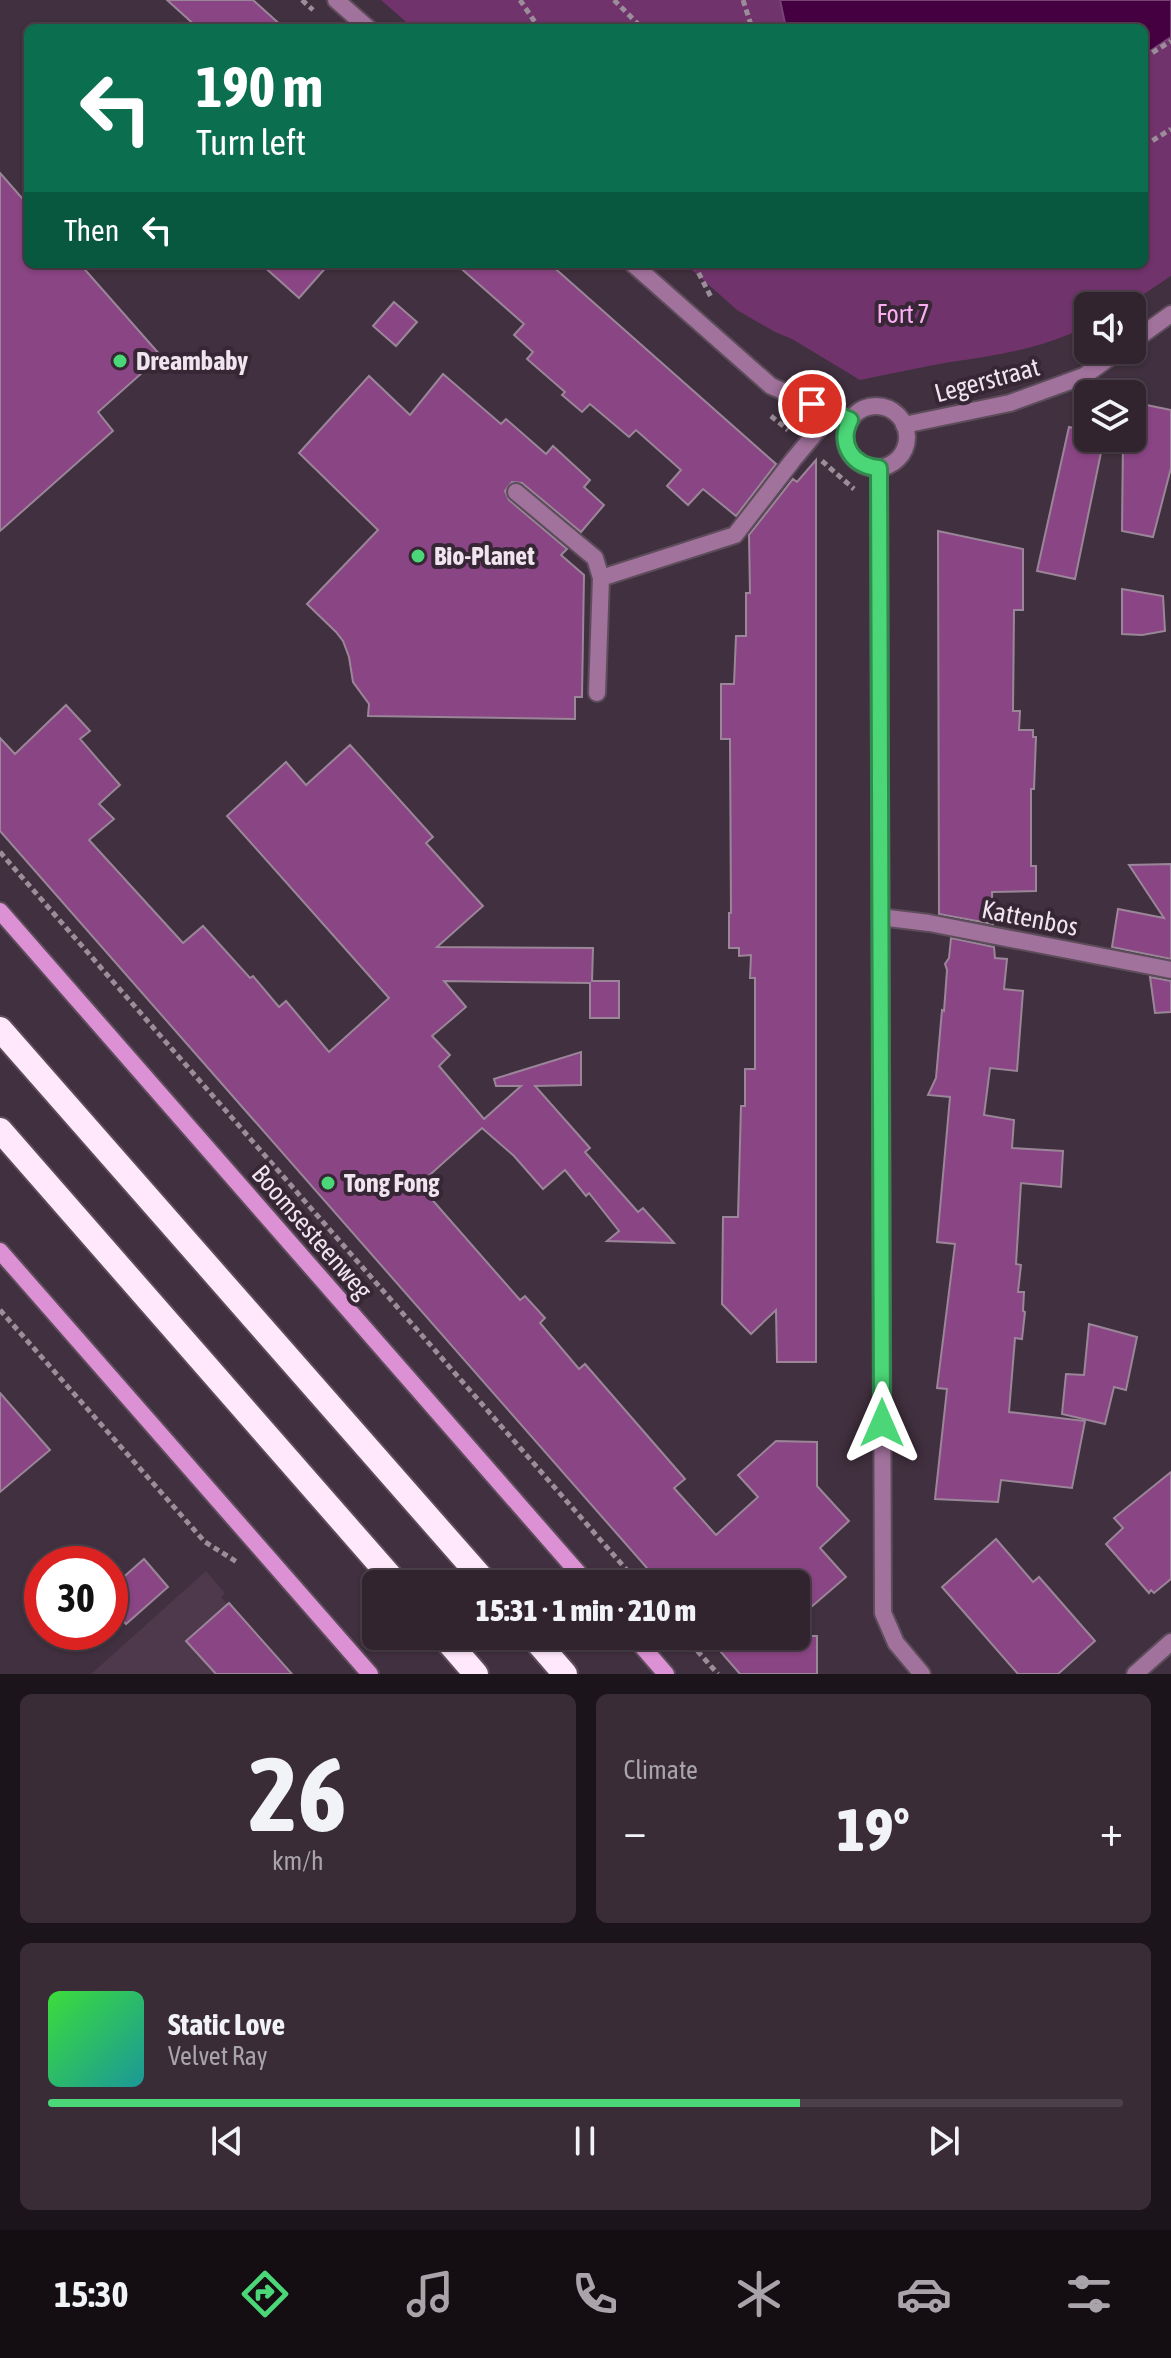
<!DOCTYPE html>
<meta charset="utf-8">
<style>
body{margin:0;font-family:"Asap Condensed",sans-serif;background:#392c37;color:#f1f3f6;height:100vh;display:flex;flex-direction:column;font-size:30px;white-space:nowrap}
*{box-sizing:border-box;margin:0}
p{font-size:26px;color:#a8a4aa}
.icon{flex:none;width:44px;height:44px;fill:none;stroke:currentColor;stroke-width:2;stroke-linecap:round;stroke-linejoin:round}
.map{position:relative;height:1674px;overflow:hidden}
.side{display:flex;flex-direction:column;gap:20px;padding:20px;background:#1b141a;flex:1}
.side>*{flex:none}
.guide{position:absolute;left:24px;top:24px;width:1124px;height:244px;border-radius:12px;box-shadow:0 2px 6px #0004,0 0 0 2px #4c414b;background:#0b6e4f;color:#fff;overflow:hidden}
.tools{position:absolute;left:1074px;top:292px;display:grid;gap:16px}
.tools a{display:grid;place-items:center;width:72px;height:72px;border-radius:12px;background:#31242f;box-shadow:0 2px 6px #0004,0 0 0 2px #4c414b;font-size:40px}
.speed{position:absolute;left:24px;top:1546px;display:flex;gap:16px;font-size:40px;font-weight:700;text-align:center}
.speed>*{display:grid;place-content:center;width:104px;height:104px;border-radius:50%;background:#31242f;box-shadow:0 2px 6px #0004,0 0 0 2px #4c414b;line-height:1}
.speed .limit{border:12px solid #d22;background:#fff;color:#111}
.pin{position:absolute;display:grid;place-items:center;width:68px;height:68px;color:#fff;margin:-34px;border:4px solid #fff;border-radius:50%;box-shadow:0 2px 8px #0007}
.me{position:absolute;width:88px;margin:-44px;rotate:0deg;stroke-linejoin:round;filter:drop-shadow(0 0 6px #0008)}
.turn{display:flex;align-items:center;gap:28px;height:168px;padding:0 40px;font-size:36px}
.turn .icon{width:104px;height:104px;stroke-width:2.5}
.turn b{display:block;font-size:56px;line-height:68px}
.then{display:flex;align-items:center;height:76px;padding:0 40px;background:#0003;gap:16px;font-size:30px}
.big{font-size:60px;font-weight:800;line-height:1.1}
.side .widget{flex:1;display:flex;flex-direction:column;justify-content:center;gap:12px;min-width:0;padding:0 28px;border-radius:12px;background:#392c37}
.side .dial{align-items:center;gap:0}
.dial b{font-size:104px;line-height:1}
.song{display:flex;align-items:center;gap:24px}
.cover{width:96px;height:96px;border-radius:12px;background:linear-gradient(135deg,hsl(120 70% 55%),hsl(180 70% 35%))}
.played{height:8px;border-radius:4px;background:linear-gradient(90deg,#4bd677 70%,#4c414b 70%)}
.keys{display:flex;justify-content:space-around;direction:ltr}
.heat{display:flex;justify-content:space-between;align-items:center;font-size:44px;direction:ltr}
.side .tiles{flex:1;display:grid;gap:20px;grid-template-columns:1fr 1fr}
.widget:last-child{grid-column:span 2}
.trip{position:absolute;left:362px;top:1570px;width:448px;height:80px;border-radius:12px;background:#31242f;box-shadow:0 2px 6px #0004,0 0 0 2px #4c414b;font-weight:800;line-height:80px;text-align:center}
.dock{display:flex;height:128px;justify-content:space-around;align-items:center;background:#140e13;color:#a8a4aa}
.dock .icon{width:56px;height:56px}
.dock .active{color:#4bd677}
.dock b{font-size:36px;color:#f1f3f6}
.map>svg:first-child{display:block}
.built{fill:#4e384b}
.green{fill:#70336b}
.water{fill:#450042;stroke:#784476;stroke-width:2}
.building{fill:#8a4584;stroke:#9a8698;stroke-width:2}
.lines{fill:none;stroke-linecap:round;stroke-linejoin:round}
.service-casing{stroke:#5d4d5b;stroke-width:20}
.minor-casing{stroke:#5d4d5b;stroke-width:20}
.secondary-casing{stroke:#5d4d5b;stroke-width:20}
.motorway-casing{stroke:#5d4d5b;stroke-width:28}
.path{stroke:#9b8d99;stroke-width:5;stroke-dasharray:6 4;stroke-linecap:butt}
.service{stroke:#a1729c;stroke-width:16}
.minor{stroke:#a1729c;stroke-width:16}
.secondary{stroke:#dd91d5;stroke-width:16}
.motorway{stroke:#ffe7fc;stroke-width:24}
.route-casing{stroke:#318b4d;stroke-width:20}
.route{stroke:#4bd677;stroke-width:14}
.poi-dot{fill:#4bd677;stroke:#372635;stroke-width:3}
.labels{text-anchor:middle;stroke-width:8;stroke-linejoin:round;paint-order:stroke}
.park-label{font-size:26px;fill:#faadf1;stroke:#372635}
.poi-label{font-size:26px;font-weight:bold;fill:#f0e4ee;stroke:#372635;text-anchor:start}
.street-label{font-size:26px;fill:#f0e4ee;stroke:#372635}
</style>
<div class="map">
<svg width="1171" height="1674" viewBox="0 0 1171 1674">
<rect width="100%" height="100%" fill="#41303f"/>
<!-- built -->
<polygon class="built" points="206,1571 225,1593 221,1597 230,1607 232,1606 292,1674 91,1674"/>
<!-- green -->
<path class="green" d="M 381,0 L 1171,0 L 1171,276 L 1126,306 L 1088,306 L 1088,326 C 1043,348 1000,355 951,362 C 921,367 890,374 860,380 L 792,339 L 775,332 L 737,310 L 685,264 L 1144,264 L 1144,28 L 413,28 Z"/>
<!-- water -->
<polygon class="water" points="780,0 1171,0 1171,37 1144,55 1144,28 786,28"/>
<!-- building -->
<g class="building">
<polygon points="167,0 253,0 284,28 198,28"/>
<polygon points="0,173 28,205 28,264 80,264 161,356 98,412 113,431 0,531"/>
<polygon points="261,264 329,264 299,298"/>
<polygon points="456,264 550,264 776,464 736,516 703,489 688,505 667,486 681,470 636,430 629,437 590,404 582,412 562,395 565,392 527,359 533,352 514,335 524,324"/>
<polygon points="394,302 417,322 396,346 373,326"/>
<polygon points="443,374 501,424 506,419 546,454 553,446 590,480 584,487 604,505 581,532 522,483 512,482 505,491 509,500 567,549 561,555 584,575 582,697 575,697 575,719 368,716 369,704 353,682 349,657 343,641 336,632 307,604 378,530 299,453 369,376 410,415"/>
<polygon points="1132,402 1171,410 1171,468 1153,537 1122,531 1123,439 1132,441"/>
<polygon points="1069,427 1088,431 1088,438 1104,438 1075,579 1037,571"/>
<polygon points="816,460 816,1362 777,1362 776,1310 751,1334 722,1304 723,1217 738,1217 741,1106 745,1106 745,1069 755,1069 755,978 750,978 751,955 739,956 739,948 729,948 729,913 731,913 730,739 721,739 721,684 734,684 736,636 746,636 746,593 750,593 749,535 793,479 797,482"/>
<polygon points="938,531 1023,549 1023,610 1014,610 1013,711 1020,711 1019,730 1033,730 1033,737 1036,737 1034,789 1031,789 1031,866 1036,866 1036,891 992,892 993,924 939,914"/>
<polygon points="1122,589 1163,596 1165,631 1142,635 1122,634"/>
<polygon points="66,705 90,731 80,739 120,785 99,804 114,819 89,840 183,943 203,926 250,978 253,976 279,1007 286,1001 329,1052 389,998 227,816 286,762 306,785 350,745 433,837 426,843 483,906 437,947 593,948 592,981 619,981 619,1018 590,1018 590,983 444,981 466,1007 432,1036 450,1055 439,1066 484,1119 521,1086 496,1086 494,1079 581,1052 581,1085 535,1086 590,1148 585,1152 638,1212 643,1208 674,1243 607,1241 619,1231 589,1193 586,1196 565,1170 543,1189 514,1156 482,1128 424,1180 426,1182 421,1187 520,1300 525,1296 545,1318 540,1323 579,1369 585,1364 685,1479 674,1488 716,1535 758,1497 738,1475 776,1441 817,1442 817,1486 849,1521 820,1548 846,1577 796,1620 796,1584 661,1584 0,831 0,738 15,754"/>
<polygon points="1171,864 1171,959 1112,947 1118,909 1164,918 1129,865"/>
<polygon points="951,938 994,947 995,958 1007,959 1004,989 1023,991 1017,1071 990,1068 984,1115 1014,1120 1012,1148 1063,1151 1061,1187 1021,1183 1016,1264 1021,1265 1018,1292 1024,1292 1023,1311 1025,1312 1022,1339 1015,1338 1009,1412 1085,1421 1072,1488 1001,1480 998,1502 935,1499 947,1389 937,1388 955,1244 937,1242 950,1097 928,1095 936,1078 942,1010 944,1011 947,970 945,964 949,958"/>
<polygon points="1150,977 1171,981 1171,1012 1155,1013"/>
<polygon points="1089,1324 1137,1337 1126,1390 1114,1387 1105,1424 1062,1414 1066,1374 1084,1375"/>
<polygon points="0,1393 50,1450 0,1492"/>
<polygon points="1171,1472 1171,1579 1154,1593 1151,1590 1149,1593 1106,1544 1123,1528 1114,1518"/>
<polygon points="996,1539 1033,1582 1039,1577 1095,1641 1058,1674 1018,1674 942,1587"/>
<polygon points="144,1559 168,1587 126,1624 110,1606 110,1589"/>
<polygon points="229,1603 292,1674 216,1674 186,1641"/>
<polygon points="707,1636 817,1636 817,1674 740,1674"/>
</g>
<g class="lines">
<!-- service casing -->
<g class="service-casing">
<g id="service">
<polyline points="516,492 595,558 601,578"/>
<polyline points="597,693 601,578 735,535 793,460 833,412"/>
<polyline points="880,917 929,923 1171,970"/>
</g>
</g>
<!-- minor casing -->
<g class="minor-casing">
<g id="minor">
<polyline points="336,0 368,28"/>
<polyline points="633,264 771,386 850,420"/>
<polyline points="1132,342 1171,314"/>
<circle cx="876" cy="437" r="31"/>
<polyline points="904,425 1010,403 1084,376 1120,350"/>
<polyline points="879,468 883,1613 896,1643 922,1674"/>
<polyline points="1135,1674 1171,1642"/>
</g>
</g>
<!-- secondary casing -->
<g class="secondary-casing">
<g id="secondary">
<polyline points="0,911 588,1584"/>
<polyline points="0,1251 370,1674"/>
<polyline points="633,1636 666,1674"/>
</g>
</g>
<!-- motorway casing -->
<g class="motorway-casing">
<g id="motorway">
<polyline points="0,1029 487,1584"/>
<polyline points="0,1130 397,1584"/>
<polyline points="443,1636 476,1674"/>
<polyline points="532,1636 565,1674"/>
</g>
</g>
<!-- path -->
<g class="path">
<polyline points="302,0 313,10"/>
<polyline points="520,0 539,28"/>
<polyline points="614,0 642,28"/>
<polyline points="743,0 752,28"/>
<polyline points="1144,58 1171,41"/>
<polyline points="1144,146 1171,129"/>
<polyline points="694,264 712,299"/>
<polyline points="771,416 788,430"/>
<polyline points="822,461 854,489"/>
<polyline points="0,852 639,1584"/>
<polyline points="0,1310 205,1542 237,1562"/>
<polyline points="684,1636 718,1674"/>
</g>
<!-- service -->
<use href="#service" class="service"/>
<!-- minor -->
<use href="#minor" class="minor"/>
<!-- secondary -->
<use href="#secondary" class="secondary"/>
<!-- motorway -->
<use href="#motorway" class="motorway"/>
</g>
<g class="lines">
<!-- route casing -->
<g class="route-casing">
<path id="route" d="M 812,404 L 850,420 C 838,444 852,466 879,468 L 882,1423"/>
</g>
<!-- route -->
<use href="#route" class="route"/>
</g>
<!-- markers -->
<g class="poi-dot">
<circle cx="120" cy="361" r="8"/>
<circle cx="418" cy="556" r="8"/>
<circle cx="328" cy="1183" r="8"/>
</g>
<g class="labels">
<!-- park labels -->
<g class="park-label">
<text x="903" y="323">Fort 7</text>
</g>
<!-- poi labels -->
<g class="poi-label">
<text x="136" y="370">Dreambaby</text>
<text x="434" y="565">Bio-Planet</text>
<text x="344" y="1192">Tong Fong</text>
</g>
<!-- street labels -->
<g class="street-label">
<text transform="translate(987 380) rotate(-15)" y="9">Legerstraat</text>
<text transform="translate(1030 918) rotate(11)" y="9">Kattenbos</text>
<text transform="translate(312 1232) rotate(49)" y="9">Boomsesteenweg</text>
</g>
</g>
</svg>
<div class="tools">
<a><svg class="icon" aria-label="sound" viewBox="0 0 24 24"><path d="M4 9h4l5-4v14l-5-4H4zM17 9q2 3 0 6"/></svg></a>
<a><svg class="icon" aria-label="layers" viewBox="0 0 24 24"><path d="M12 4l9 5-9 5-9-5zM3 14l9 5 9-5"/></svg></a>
</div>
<div class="speed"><div class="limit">30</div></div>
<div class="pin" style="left:812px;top:404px;background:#d93025"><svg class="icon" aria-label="arrive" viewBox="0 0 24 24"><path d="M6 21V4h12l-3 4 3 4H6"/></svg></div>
<svg class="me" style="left:882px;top:1423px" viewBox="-20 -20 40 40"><path d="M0-17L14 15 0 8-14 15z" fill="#4bd677" stroke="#fff" stroke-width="4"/></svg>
<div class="trip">15:31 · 1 min · 210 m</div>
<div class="guide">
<div class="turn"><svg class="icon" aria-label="left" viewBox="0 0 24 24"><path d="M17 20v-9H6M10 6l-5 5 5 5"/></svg><div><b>190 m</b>Turn left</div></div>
<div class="then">Then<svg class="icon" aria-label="left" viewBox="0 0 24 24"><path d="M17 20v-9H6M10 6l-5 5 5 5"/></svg></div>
</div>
</div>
<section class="side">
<div class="tiles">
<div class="widget dial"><b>26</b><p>km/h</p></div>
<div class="widget"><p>Climate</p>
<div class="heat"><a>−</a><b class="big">19°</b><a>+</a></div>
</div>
<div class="widget">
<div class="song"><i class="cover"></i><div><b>Static Love</b><p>Velvet Ray</p></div></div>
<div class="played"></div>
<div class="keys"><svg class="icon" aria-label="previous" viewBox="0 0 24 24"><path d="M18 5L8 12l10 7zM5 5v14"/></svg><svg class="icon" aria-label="pause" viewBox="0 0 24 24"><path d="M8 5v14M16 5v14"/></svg><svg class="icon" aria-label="next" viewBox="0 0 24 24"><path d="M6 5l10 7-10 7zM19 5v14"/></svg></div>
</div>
</div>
</section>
<nav class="dock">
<b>15:30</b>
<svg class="icon active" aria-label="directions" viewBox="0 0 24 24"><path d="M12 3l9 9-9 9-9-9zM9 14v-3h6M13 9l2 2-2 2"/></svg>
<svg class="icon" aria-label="music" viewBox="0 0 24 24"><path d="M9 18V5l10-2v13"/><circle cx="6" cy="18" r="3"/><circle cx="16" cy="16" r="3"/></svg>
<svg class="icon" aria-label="phone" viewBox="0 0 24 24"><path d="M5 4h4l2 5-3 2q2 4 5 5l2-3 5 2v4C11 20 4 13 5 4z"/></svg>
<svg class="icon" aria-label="climate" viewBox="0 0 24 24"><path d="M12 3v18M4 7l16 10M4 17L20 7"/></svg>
<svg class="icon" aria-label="car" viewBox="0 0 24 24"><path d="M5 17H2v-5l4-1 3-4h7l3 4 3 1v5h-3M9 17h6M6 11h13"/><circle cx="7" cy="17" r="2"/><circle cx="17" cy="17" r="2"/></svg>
<svg class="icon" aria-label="filters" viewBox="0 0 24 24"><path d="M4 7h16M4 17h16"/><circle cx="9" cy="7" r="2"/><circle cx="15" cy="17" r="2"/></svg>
</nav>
